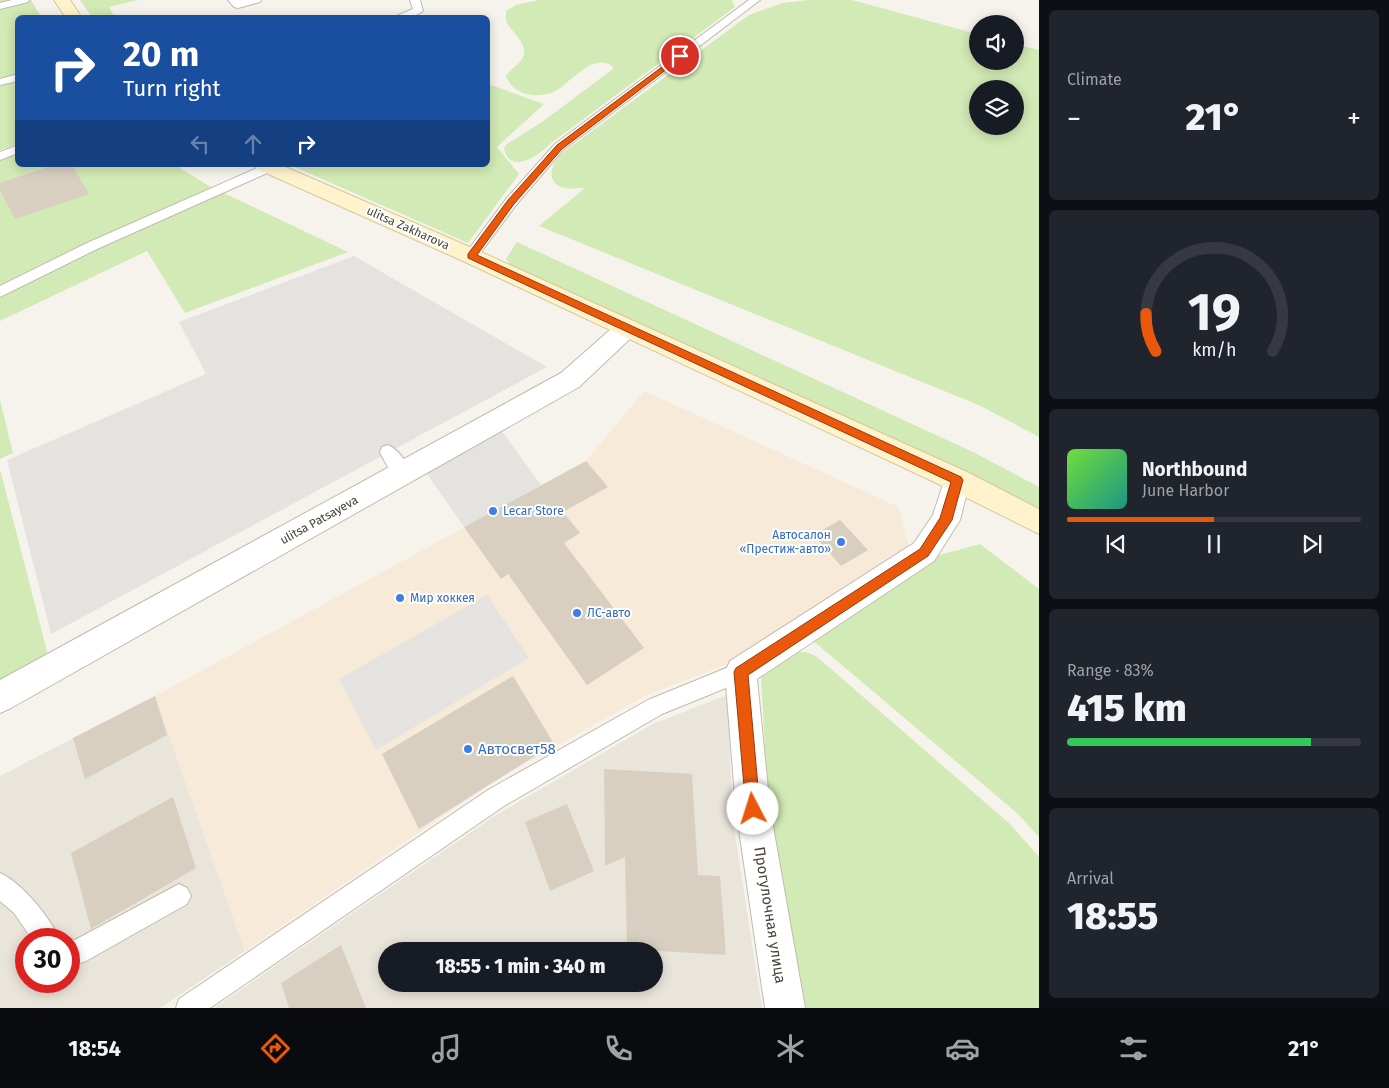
<!DOCTYPE html>
<meta charset="utf-8">
<style>
body{margin:0;font-family:"Fira Sans",sans-serif;background:#20242c;color:#f1f3f6;height:100vh;display:flex;flex-direction:column;font-size:19px;white-space:nowrap}
*{box-sizing:border-box;margin:0}
p{font-size:16px;color:#9ea1a6}
.icon{flex:none;width:28px;height:28px;fill:none;stroke:currentColor;stroke-width:2;stroke-linecap:round;stroke-linejoin:round}
.map{position:relative;flex:1;overflow:hidden}
.panel{display:flex;flex-direction:column;gap:10px;padding:10px;background:#0d0f14;width:350px}
.panel>*{flex:none}
.top-card{position:absolute;left:15px;top:15px;width:475px;height:152px;border-radius:8px;box-shadow:0 2px 12px #0003;background:#1a4fa0;color:#fff;overflow:hidden}
.buttons{position:absolute;left:969px;top:15px;display:grid;gap:10px}
.buttons a{display:grid;place-items:center;width:55px;height:55px;border-radius:50%;background:#171b24;box-shadow:0 2px 12px #0003;font-size:25px}
.speed{position:absolute;left:15px;top:928px;display:flex;gap:10px;font-size:25px;font-weight:700;text-align:center}
.speed>*{display:grid;place-content:center;width:65px;height:65px;border-radius:50%;background:#171b24;box-shadow:0 2px 12px #0003;line-height:1}
.speed .limit{border:8px solid #d22;background:#fff;color:#111}
.pin{position:absolute;display:grid;place-items:center;width:42px;height:42px;color:#fff;margin:-21px;border:2px solid #fff;border-radius:50%;box-shadow:0 1px 5px #0007}
.me{position:absolute;width:55px;margin:-28px;rotate:355deg;stroke-linejoin:round;filter:drop-shadow(0 0 4px #0008)}
.turn{display:flex;align-items:center;gap:18px;height:105px;padding:0 25px;font-size:22px}
.turn .icon{width:65px;height:65px;stroke-width:2.5}
.turn b{display:block;font-size:35px;line-height:42px}
.lanes{display:flex;align-items:center;height:48px;padding:0 25px;background:#0003;justify-content:center;gap:25px;direction:ltr}
.lanes .off{opacity:.35}
.big{font-size:38px;font-weight:800;line-height:1.1}
.panel .tile{flex:1;display:flex;flex-direction:column;justify-content:center;gap:8px;min-width:0;padding:0 18px;border-radius:8px;background:#20242c}
.panel .dial{align-items:center;gap:0}
.dial svg{height:130px;overflow:visible;fill:none;stroke:#363941;stroke-width:7;stroke-linecap:round;text-anchor:middle}
.dial text{fill:#f1f3f6;stroke:none}
.song{display:flex;align-items:center;gap:15px}
.cover{width:60px;height:60px;border-radius:8px;background:linear-gradient(135deg,hsl(100 70% 55%),hsl(170 70% 35%))}
.played{height:5px;border-radius:2px;background:linear-gradient(90deg,#ea580c 50%,#363941 50%)}
.keys{display:flex;justify-content:space-around;direction:ltr}
.heat{display:flex;justify-content:space-between;align-items:center;font-size:28px;direction:ltr}
.charge{height:8px;border-radius:4px;background:linear-gradient(90deg,#34c759 83%,#363941 0)}
.trip{position:absolute;left:378px;top:942px;width:285px;height:50px;border-radius:25px;background:#171b24;box-shadow:0 2px 12px #0003;font-weight:800;line-height:50px;text-align:center}
.menu{display:flex;height:80px;justify-content:space-around;align-items:center;background:#090b0e;color:#9ea1a6}
.menu .icon{width:35px;height:35px}
.menu .current{color:#ea580c}
.menu b{font-size:22px;color:#f1f3f6}
main{display:flex;flex:1;min-height:0}
.map>svg:first-child{display:block}
.residential{fill:#eae5da;fill-rule:evenodd}
.commercial{fill:#f7ead8}
.green{fill:#d2eab5;fill-rule:evenodd}
.parking{fill:#e5e3e0}
.building{fill:#d8cfc1}
.lines{fill:none;stroke-linecap:round;stroke-linejoin:round}
.lane-casing{stroke:#c2bbae;stroke-width:2}
.street-casing{stroke:#c2bbae;stroke-width:2}
.secondary-casing{stroke:#d6c79b;stroke-width:2}
.lane{fill:#fff;fill-rule:evenodd}
.street{fill:#fff;fill-rule:evenodd}
.secondary{fill:#fff3cd;fill-rule:evenodd}
.route{fill:#ea580c;stroke:#983908}
.shop-dot{fill:#3f7fe0;stroke:#fff;stroke-width:2}
.labels{text-anchor:middle;stroke-width:4;stroke-linejoin:round;paint-order:stroke}
.street-label{font-size:12px;fill:#4b4439;stroke:#fff}
.shop-label{font-size:12px;fill:#366cbe;stroke:#fff;text-anchor:start}
.near-shop-label{font-size:15px;fill:#366cbe;stroke:#fff;text-anchor:start}
.near-street-label{font-size:15px;fill:#4b4439;stroke:#fff}
</style>
<main>
<div class="map">
<svg width="1039" height="1008" viewBox="0 0 1039 1008">
<rect width="100%" height="100%" fill="#f6f3ec"/>
<!-- residential -->
<g class="residential">
<path d="M 727,695 L 733,821 L 762,1008 L 214,1008 L 496,815 L 653,724 ZM 386,951 L 654,951 L 654,984 L 386,984 Z"/>
<path d="M 155,696 L 245,951 L 160,1008 L 0,1008 L 0,776 ZM 26,939 L 69,939 L 69,981 L 26,981 Z"/>
</g>
<!-- commercial -->
<polygon class="commercial" points="644,391 899,507 909,548 733,662 647,695 493,782 245,951 155,696 586,461"/>
<!-- green -->
<g class="green">
<polygon points="0,0 31,0 41,17 18,18 17,144 0,150"/>
<polygon points="80,0 138,0 109,7 115,18 92,17"/>
<path d="M 539,0 L 732,0 L 735,7 L 551,143 C 541,154 509,177 504,148 L 507,144 L 542,122 L 613,69 L 612,66 C 594,53 572,80 559,89 C 542,100 513,97 506,76 C 510,70 515,67 520,62 C 533,46 512,34 506,21 L 506,11 L 516,5 Z"/>
<path d="M 809,0 L 852,0 L 977,34 L 978,61 L 1015,61 L 1015,44 L 1039,50 L 1039,437 L 981,406 L 539,226 L 585,188 C 578,188 569,190 561,187 C 543,178 554,160 565,151 L 749,15 L 782,3 ZM 978,89 L 1015,89 L 1015,126 L 978,126 Z"/>
<polygon points="488,84 544,104 497,147 519,174 468,243 290,165 488,165"/>
<polygon points="17,153 18,165 175,165 209,186 348,252 185,313 147,251 0,321 0,159"/>
<polygon points="517,242 975,453 1039,487 1039,512 511,266 506,259"/>
<polygon points="0,400 13,453 0,459"/>
<polygon points="0,469 49,659 0,686"/>
<polygon points="980,544 1039,589 1039,837 1017,813 811,639 936,556"/>
<polygon points="797,652 806,652 816,656 1010,824 1039,857 1039,1008 806,1008 768,803 761,676"/>
</g>
<!-- parking -->
<g class="parking">
<polygon points="354,256 547,367 51,634 7,460 206,374 179,322"/>
<polygon points="495,422 541,485 464,527 420,464"/>
<polygon points="487,595 529,658 376,750 339,679"/>
</g>
<!-- building -->
<g class="building">
<polygon points="54,165 72,165 89,194 15,219 0,190 0,183"/>
<polygon points="586,461 608,487 563,512 580,533 564,543 644,648 587,685 508,574 501,579 464,527"/>
<polygon points="840,520 868,550 841,566 814,535"/>
<polygon points="513,676 554,744 419,829 382,754"/>
<polygon points="155,696 167,735 85,779 73,738"/>
<polygon points="604,769 692,774 698,875 720,876 726,955 627,949 625,857 605,866"/>
<polygon points="173,797 196,868 91,929 71,853"/>
<polygon points="567,804 594,871 550,891 525,822"/>
<polygon points="341,945 366,1008 289,1008 281,983"/>
</g>
<g class="lines">
<!-- lane casing -->
<g class="lane-casing">
<g id="lane">
<polygon points="12,0 29,0 28,2 0,9 0,3"/>
<polygon points="228,0 261,0 260,2 238,8 234,7"/>
<path d="M 410,0 L 420,0 L 423,11 C 414,18 403,18 392,18 L 413,9 Z"/>
<polygon points="749,0 760,0 563,150 516,205 476,259 466,259 464,256 466,253 506,199 555,144"/>
<polygon points="18,74 18,81 0,85 0,79"/>
<polygon points="18,145 18,153 0,160 0,152"/>
<polygon points="264,165 275,165 276,167 274,170 97,249 0,297 0,286 87,243"/>
<path d="M 388,445 C 398,449 407,463 412,473 L 409,478 C 395,483 385,463 380,452 L 382,447 Z"/>
<polygon points="741,662 748,665 751,672 748,679 662,714 504,806 210,1008 176,1008 179,999 488,790 648,700"/>
<path d="M 0,873 C 22,883 50,917 59,939 L 32,939 L 14,913 L 0,901 Z"/>
<polygon points="179,884 187,888 191,896 187,904 86,961 77,964 69,963 69,939 75,940"/>
</g>
</g>
<!-- street casing -->
<g class="street-casing">
<g id="street">
<polygon points="627,320 635,322 639,328 635,334 579,387 11,708 0,713 0,680 561,373 619,322"/>
<polygon points="957,469 967,472 970,480 960,520 934,561 757,679 770,809 805,1008 765,1008 736,809 725,672 730,661 914,543 933,515 947,472"/>
</g>
</g>
<!-- secondary casing -->
<g class="secondary-casing">
<g id="secondary">
<polygon points="54,0 70,0 82,18 66,18"/>
<polygon points="254,165 281,165 479,251 967,472 1039,509 1039,534 947,488 463,261 257,169"/>
</g>
</g>
<!-- lane -->
<use href="#lane" class="lane"/>
<!-- street -->
<use href="#street" class="street"/>
<!-- secondary -->
<use href="#secondary" class="secondary"/>
</g>
<!-- route -->
<polygon class="route" points="678,55 684,56 562,149 514,204 477,255 961,477 963,480 952,520 928,556 748,675 760,809 758,814 753,816 748,814 746,809 734,672 736,668 920,549 940,518 951,482 468,258 468,254 508,200 557,145"/>
<!-- markers -->
<g class="shop-dot">
<circle cx="493" cy="511" r="5"/>
<circle cx="841" cy="542" r="5"/>
<circle cx="400" cy="598" r="5"/>
<circle cx="577" cy="613" r="5"/>
<circle cx="468" cy="749" r="5"/>
</g>
<g class="labels">
<!-- street labels -->
<g class="street-label">
<text transform="translate(408 228) rotate(24)" y="4">ulitsa Zakharova</text>
<text transform="translate(319 520) rotate(-29)" y="4">ulitsa Patsayeva</text>
</g>
<!-- shop labels -->
<g class="shop-label">
<text x="503" y="515">Lecar Store</text>
<text x="831" y="539" text-anchor="end">Автосалон<tspan x="831" dy="14">«Престиж-авто»</tspan></text>
<text x="410" y="602">Мир хоккея</text>
<text x="587" y="617">ЛС-авто</text>
</g>
<!-- near-shop labels -->
<g class="near-shop-label">
<text x="478" y="754">Автосвет58</text>
</g>
<!-- near-street labels -->
<g class="near-street-label">
<text transform="translate(770 915) rotate(81)" y="5">Прогулочная улица</text>
</g>
</g>
</svg>
<div class="buttons">
<a><svg class="icon" aria-label="sound" viewBox="0 0 24 24"><path d="M4 9h4l5-4v14l-5-4H4zM17 9q2 3 0 6"/></svg></a>
<a><svg class="icon" aria-label="layers" viewBox="0 0 24 24"><path d="M12 4l9 5-9 5-9-5zM3 14l9 5 9-5"/></svg></a>
</div>
<div class="speed"><div class="limit">30</div></div>
<div class="pin" style="left:680px;top:56px;background:#d93025"><svg class="icon" aria-label="arrive" viewBox="0 0 24 24"><path d="M6 21V4h12l-3 4 3 4H6"/></svg></div>
<svg class="me" style="left:753px;top:809px" viewBox="-20 -20 40 40"><circle r="19" fill="#fff"/><path d="M0-13L10 11 0 6-10 11z" fill="#ea580c"/></svg>
<div class="trip">18:55 · 1 min · 340 m</div>
<div class="top-card">
<div class="turn"><svg class="icon" aria-label="right" viewBox="0 0 24 24"><path d="M7 20v-9h11M14 6l5 5-5 5"/></svg><div><b>20 m</b>Turn right</div></div>
<div class="lanes"><svg class="icon off" aria-label="left" viewBox="0 0 24 24"><path d="M17 20v-9H6M10 6l-5 5 5 5"/></svg><svg class="icon off" aria-label="ahead" viewBox="0 0 24 24"><path d="M12 20V5M6 11l6-6 6 6"/></svg><svg class="icon" aria-label="right" viewBox="0 0 24 24"><path d="M7 20v-9h11M14 6l5 5-5 5"/></svg></div>
</div>
</div>
<section class="panel">
<div class="tile"><p>Climate</p>
<div class="heat"><a>−</a><b class="big">21°</b><a>+</a></div>
</div>
<div class="tile dial"><svg viewBox="0 0 100 80">
<path d="M14 69A42 42 0 1 1 86 69"/>
<path d="M14 69A42 42 0 0 1 8 46" stroke="#ea580c"/>
<text x="50" y="56" font-size="32" font-weight="700">19</text>
<text x="50" y="72" font-size="11">km/h</text>
</svg></div>
<div class="tile">
<div class="song"><i class="cover"></i><div><b>Northbound</b><p>June Harbor</p></div></div>
<div class="played"></div>
<div class="keys"><svg class="icon" aria-label="previous" viewBox="0 0 24 24"><path d="M18 5L8 12l10 7zM5 5v14"/></svg><svg class="icon" aria-label="pause" viewBox="0 0 24 24"><path d="M8 5v14M16 5v14"/></svg><svg class="icon" aria-label="next" viewBox="0 0 24 24"><path d="M6 5l10 7-10 7zM19 5v14"/></svg></div>
</div>
<div class="tile"><p>Range · 83%</p><b class="big">415 km</b><div class="charge"></div></div>
<div class="tile"><p>Arrival</p><b class="big">18:55</b></div>
</section>
</main>
<nav class="menu">
<b>18:54</b>
<svg class="icon current" aria-label="directions" viewBox="0 0 24 24"><path d="M12 3l9 9-9 9-9-9zM9 14v-3h6M13 9l2 2-2 2"/></svg>
<svg class="icon" aria-label="music" viewBox="0 0 24 24"><path d="M9 18V5l10-2v13"/><circle cx="6" cy="18" r="3"/><circle cx="16" cy="16" r="3"/></svg>
<svg class="icon" aria-label="phone" viewBox="0 0 24 24"><path d="M5 4h4l2 5-3 2q2 4 5 5l2-3 5 2v4C11 20 4 13 5 4z"/></svg>
<svg class="icon" aria-label="climate" viewBox="0 0 24 24"><path d="M12 3v18M4 7l16 10M4 17L20 7"/></svg>
<svg class="icon" aria-label="car" viewBox="0 0 24 24"><path d="M5 17H2v-5l4-1 3-4h7l3 4 3 1v5h-3M9 17h6M6 11h13"/><circle cx="7" cy="17" r="2"/><circle cx="17" cy="17" r="2"/></svg>
<svg class="icon" aria-label="filters" viewBox="0 0 24 24"><path d="M4 7h16M4 17h16"/><circle cx="9" cy="7" r="2"/><circle cx="15" cy="17" r="2"/></svg>
<b>21°</b>
</nav>
